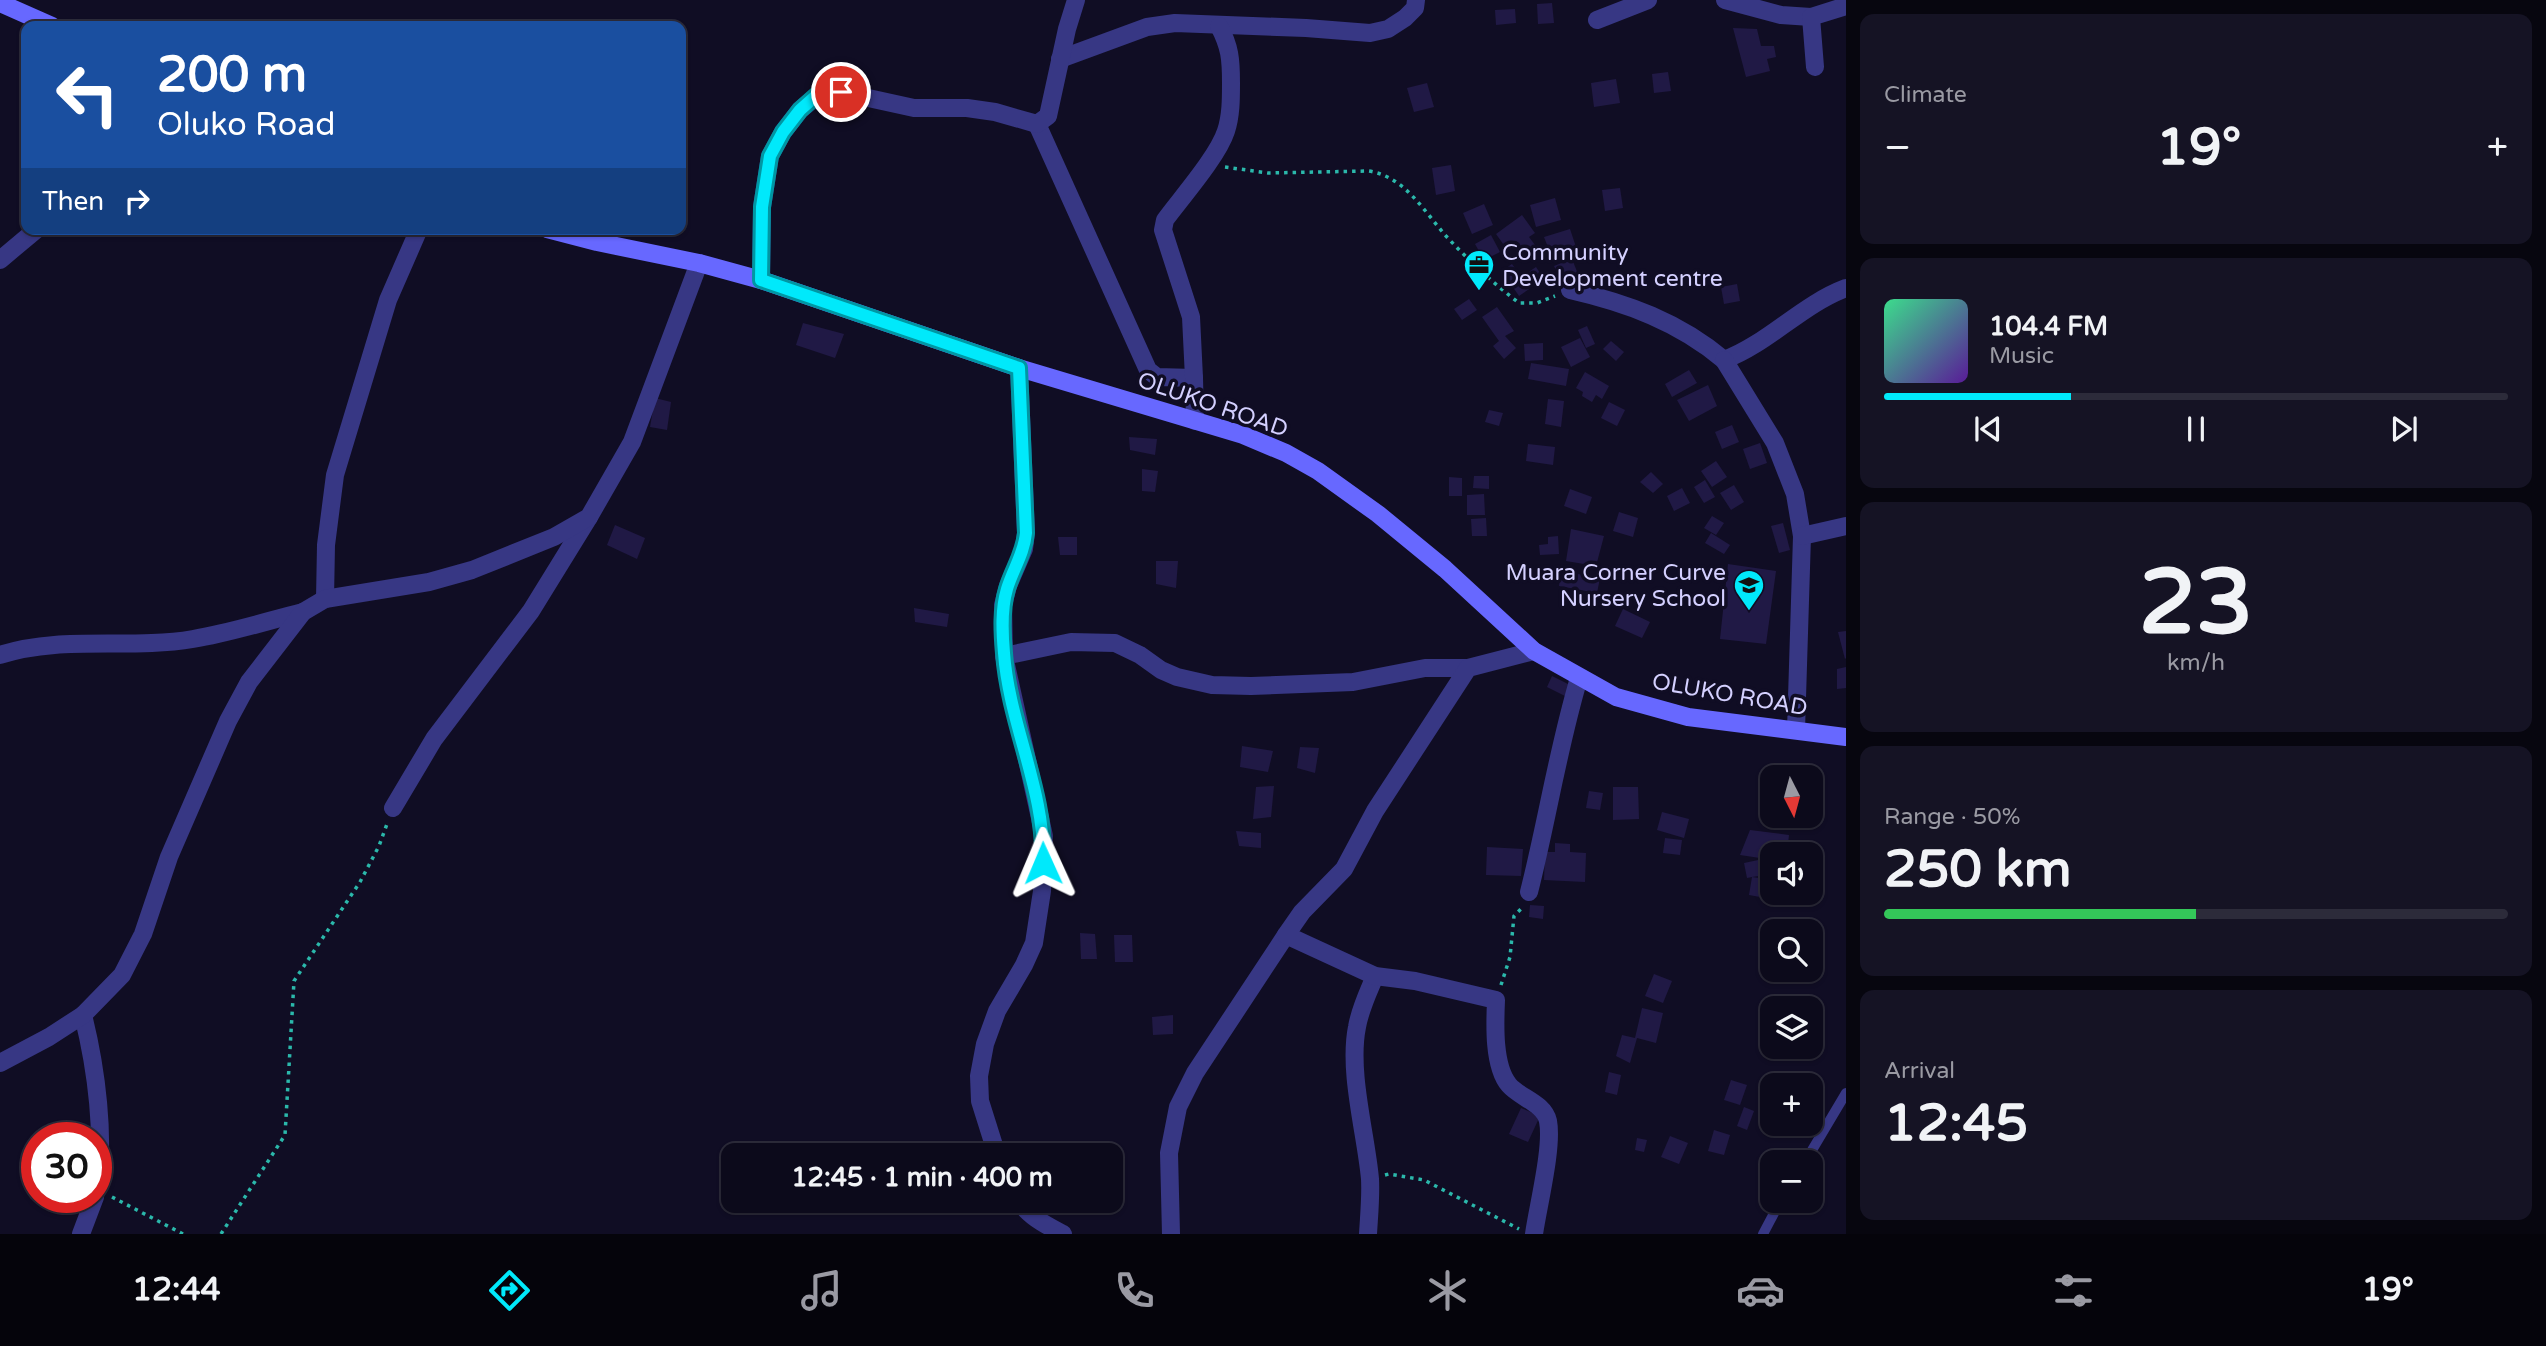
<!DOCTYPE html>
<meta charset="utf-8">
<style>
body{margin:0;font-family:"Varela Round",sans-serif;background:#151324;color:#f1f3f6;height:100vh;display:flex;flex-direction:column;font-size:26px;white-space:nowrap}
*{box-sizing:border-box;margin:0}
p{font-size:23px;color:#9a9aa3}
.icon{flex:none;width:38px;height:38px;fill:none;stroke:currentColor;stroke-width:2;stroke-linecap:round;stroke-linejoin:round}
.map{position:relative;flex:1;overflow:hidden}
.drawer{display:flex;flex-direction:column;gap:14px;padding:14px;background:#07060f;width:700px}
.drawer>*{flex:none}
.banner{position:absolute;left:21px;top:21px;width:665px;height:214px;border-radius:14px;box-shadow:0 2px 5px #0004,0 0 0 2px #2c2b3a;background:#1a4fa0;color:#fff;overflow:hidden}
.needle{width:46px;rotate:174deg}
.fabs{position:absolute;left:1760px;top:765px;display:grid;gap:14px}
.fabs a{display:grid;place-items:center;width:63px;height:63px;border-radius:14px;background:#0c0a1b;box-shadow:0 2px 5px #0004,0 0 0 2px #2c2b3a;font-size:35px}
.speed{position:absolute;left:21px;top:1122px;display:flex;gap:14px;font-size:35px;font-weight:700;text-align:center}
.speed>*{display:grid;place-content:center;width:91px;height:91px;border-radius:50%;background:#0c0a1b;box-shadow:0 2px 5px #0004,0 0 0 2px #2c2b3a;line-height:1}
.speed .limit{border:10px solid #d22;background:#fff;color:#111}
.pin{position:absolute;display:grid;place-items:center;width:60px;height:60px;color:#fff;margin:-30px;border:4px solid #fff;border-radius:50%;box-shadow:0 2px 7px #0007}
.me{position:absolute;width:77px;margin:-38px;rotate:359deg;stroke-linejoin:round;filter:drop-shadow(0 0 5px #0008)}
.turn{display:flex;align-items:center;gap:24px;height:147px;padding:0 21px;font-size:32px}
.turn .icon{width:91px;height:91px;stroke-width:2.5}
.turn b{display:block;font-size:49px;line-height:60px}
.then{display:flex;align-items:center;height:66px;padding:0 21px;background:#0003;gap:14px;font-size:26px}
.big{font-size:52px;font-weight:700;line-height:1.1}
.drawer .widget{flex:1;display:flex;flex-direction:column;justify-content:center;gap:10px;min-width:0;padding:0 24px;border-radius:14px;background:#151324}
.drawer .dial{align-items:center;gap:0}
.dial b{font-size:91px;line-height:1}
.song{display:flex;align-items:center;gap:21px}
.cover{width:84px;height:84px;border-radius:10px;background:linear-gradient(135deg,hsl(150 70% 55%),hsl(270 70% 35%))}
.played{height:7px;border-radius:4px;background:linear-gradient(90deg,#00e9fb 30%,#2c2b3a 30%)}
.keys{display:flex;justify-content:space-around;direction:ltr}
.heat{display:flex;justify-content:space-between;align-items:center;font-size:38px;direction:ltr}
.charge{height:10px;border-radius:5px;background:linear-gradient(90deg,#34c759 50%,#2c2b3a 0)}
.trip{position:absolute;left:721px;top:1143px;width:402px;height:70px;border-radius:14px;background:#0c0a1b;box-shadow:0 2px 5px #0004,0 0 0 2px #2c2b3a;font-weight:700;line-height:70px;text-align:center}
.dock{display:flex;height:112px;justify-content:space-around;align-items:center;background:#05040b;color:#9a9aa3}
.dock .icon{width:49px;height:49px}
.dock .active{color:#00e9fb}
.dock b{font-size:32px;color:#f1f3f6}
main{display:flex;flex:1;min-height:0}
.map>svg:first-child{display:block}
.building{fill:#201945}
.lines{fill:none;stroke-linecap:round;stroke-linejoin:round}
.path{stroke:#2bb8ab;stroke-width:3.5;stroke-dasharray:3.5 5;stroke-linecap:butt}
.lane{stroke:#373784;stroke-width:10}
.street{stroke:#373784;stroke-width:18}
.secondary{stroke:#6768ff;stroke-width:18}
.route-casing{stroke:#0097a3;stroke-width:18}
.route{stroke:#00e9fb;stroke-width:12}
.labels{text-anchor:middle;stroke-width:7;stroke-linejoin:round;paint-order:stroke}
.poi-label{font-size:23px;fill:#d4d0ff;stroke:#100d24;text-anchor:start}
.street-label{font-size:23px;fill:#d4d0ff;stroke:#100d24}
</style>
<main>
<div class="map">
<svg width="1846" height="1234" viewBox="0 0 1846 1234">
<rect width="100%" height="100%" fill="#100d24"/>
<!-- building -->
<g class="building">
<polygon points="1552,3 1554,23 1538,24 1537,4"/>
<polygon points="1515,9 1516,23 1496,25 1495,10"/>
<polygon points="1733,28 1757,29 1761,46 1774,46 1776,57 1767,59 1770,71 1746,77"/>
<polygon points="1668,72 1671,91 1654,93 1652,74"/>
<polygon points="1616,79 1620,103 1594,107 1591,83"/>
<polygon points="1427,83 1434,107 1414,112 1407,88"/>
<polygon points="1451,165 1455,191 1436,195 1432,168"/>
<polygon points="1620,188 1623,208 1605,211 1602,190"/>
<polygon points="1555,198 1561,220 1536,227 1530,205"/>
<polygon points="1484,204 1493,225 1472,234 1463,213"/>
<polygon points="1522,215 1535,233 1529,237 1535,245 1525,252 1516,241 1506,248 1496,234"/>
<polygon points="1570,229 1576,247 1551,255 1544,237"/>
<polygon points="1491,235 1500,252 1484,260 1475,244"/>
<polygon points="1572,259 1578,274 1561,281 1554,266"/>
<polygon points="1512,264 1521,277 1536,267 1544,279 1519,296 1502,271"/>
<polygon points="1737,284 1740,301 1724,304 1721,287"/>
<polygon points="1469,299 1477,310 1462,320 1454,309"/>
<polygon points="1497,307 1514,331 1505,336 1516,348 1504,359 1493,346 1499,341 1482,317"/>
<polygon points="803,323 844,334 835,358 796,345"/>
<polygon points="1587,326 1595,344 1586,348 1578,330"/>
<polygon points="1580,338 1590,357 1571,367 1561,347"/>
<polygon points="1611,341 1624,352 1616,361 1603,349"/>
<polygon points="1543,343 1543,360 1525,361 1524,344"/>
<polygon points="1531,363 1569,369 1566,386 1528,379"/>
<polygon points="1689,370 1697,383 1672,397 1665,384"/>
<polygon points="1585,372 1609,386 1602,399 1596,395 1592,402 1582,396 1583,392 1576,388"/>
<polygon points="1708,385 1717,406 1689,421 1677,400"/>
<polygon points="655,398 671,402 667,430 650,427"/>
<polygon points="1548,399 1564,401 1561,427 1545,424"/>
<polygon points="1609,402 1625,410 1617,426 1601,418"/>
<polygon points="1489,410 1503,413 1499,426 1485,422"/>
<polygon points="1732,425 1739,442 1722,449 1715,432"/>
<polygon points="1129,437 1157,439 1155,455 1130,450"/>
<polygon points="1760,443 1767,463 1750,469 1743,449"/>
<polygon points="1528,444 1555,447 1553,465 1526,461"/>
<polygon points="1716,461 1727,477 1712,487 1701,471"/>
<polygon points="1142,469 1158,471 1155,492 1142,491"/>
<polygon points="1651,472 1663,484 1653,493 1640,482"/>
<polygon points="1474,476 1489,476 1489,489 1473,488"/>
<polygon points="1449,477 1462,478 1462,496 1449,496"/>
<polygon points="1705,480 1715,497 1704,503 1694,487"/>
<polygon points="1734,485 1744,502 1731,510 1720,493"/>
<polygon points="1682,488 1690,503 1674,511 1667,496"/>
<polygon points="1570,489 1592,497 1586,514 1564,506"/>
<polygon points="1484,494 1485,515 1467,515 1467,495"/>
<polygon points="1619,512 1638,518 1633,537 1613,531"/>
<polygon points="1712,516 1724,523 1716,535 1704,528"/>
<polygon points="1486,518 1487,536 1472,536 1471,519"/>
<polygon points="1783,523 1790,550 1779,553 1771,526"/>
<polygon points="615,525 645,538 637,559 607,545"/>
<polygon points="1571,529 1604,536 1596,566 1566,561"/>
<polygon points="1711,533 1730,545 1724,554 1705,543"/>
<polygon points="1558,536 1559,554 1540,555 1539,545 1548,544 1548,537"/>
<polygon points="1058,537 1077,537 1077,555 1060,555"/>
<polygon points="1156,561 1178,561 1176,588 1156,584"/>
<polygon points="1728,564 1776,571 1766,644 1720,639"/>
<polygon points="1561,571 1600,578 1597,593 1559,586"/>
<polygon points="914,608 949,614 947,627 915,622"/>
<polygon points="1623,609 1650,622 1642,638 1615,626"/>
<polygon points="1846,631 1846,658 1845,659 1838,632"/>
<polygon points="1846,667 1846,688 1837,689 1837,669"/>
<polygon points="1552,676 1570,685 1565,696 1547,687"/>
<polygon points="1242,746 1273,751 1268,772 1240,767"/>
<polygon points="1300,747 1319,748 1315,773 1297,768"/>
<polygon points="1274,786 1271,817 1253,819 1256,787"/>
<polygon points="1613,787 1638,787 1639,819 1613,820"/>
<polygon points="1589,791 1603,793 1600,810 1586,808"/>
<polygon points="1662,812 1689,819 1684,838 1657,830"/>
<polygon points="1750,830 1789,835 1787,854 1773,854 1773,860 1740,855"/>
<polygon points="1236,831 1261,833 1261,848 1239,846"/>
<polygon points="1665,838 1682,840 1680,855 1663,853"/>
<polygon points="1555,843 1570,844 1570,852 1586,853 1585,882 1544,880 1545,852 1555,852"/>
<polygon points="1487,847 1523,849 1521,876 1486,875"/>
<polygon points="1763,859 1766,875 1752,877 1773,880 1771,899 1749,895 1752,877 1747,878 1744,863"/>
<polygon points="1530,905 1544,906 1543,919 1529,917"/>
<polygon points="1080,933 1095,934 1097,959 1081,959"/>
<polygon points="1114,935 1132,935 1133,962 1115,962"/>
<polygon points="1654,974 1672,981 1663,1003 1645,996"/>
<polygon points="1642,1008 1663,1013 1656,1043 1637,1038 1630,1063 1616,1056 1622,1035 1635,1038"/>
<polygon points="1173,1015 1173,1034 1153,1035 1152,1017"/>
<polygon points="1609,1072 1621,1075 1617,1095 1605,1092"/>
<polygon points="1731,1080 1747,1085 1740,1105 1724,1100"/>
<polygon points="1744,1107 1754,1111 1747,1130 1737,1126"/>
<polygon points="1521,1108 1540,1116 1528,1142 1509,1134"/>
<polygon points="1714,1130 1730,1135 1724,1155 1708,1151"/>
<polygon points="1670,1136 1688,1143 1679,1164 1661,1157"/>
<polygon points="1637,1138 1647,1140 1644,1152 1635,1150"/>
</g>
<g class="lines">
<!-- path -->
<g class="path">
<path d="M 1225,167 L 1268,173 L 1369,171 C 1405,177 1423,210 1446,236 C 1468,260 1493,283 1519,303 L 1537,303 L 1555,296"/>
<polyline points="1501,985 1510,957 1514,916 1523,907"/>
<polyline points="1385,1175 1389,1174 1424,1180 1519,1229"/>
<polyline points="112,1197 183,1234"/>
<polyline points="221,1234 285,1135 294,981 360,882 379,846 387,824"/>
</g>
<!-- lane -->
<g class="lane">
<polyline points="1805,1162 1846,1093"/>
<polyline points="1763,1234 1781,1200"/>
</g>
<!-- street -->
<g class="street">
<polyline points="1725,0 1781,15 1811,17"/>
<polyline points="1597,20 1648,0"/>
<polyline points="1060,59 1147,27 1175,23 1306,28 1370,33 1388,29 1405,18 1415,8 1416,0"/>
<polyline points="1815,67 1811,17 1846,6"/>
<polyline points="1037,124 1148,370 1157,377 1194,378 1195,421"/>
<polyline points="0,260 37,229"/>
<polyline points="761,280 762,207 770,156 783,132 800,110 818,95 841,92 914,108 967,108 995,112 1037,124 1048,116 1067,29 1076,0"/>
<path d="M 1570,290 C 1627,303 1679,322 1724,360 C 1769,343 1801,305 1846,288"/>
<polyline points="1724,360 1775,443 1795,494 1802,536 1796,730"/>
<path d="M 1194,378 L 1191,317 L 1163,230 L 1165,220 C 1182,197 1218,156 1226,131 C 1231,116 1231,99 1231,83 C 1231,59 1230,47 1219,26"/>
<polyline points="1802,536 1846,526"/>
<polyline points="325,599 326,545 335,475 388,300 419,229"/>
<path d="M 0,655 C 62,635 129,650 193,639 C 230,633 267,621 303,612"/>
<polyline points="1004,656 1071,642 1115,643 1140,655 1161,670 1177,677 1212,685 1251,686 1353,682 1425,668 1468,668"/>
<polyline points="393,808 434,739 531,611 589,517"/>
<path d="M 1529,892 C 1547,821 1558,748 1579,678"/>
<path d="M 83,1015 C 96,1067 106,1139 96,1193"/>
<polyline points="0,1063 49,1037 83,1015 122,975 143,934 169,857 228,721 249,682 303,612 325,599 429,582 472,570 554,537 589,517 632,442 699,263"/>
<polyline points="997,1155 980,1101 979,1076 985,1044 997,1011 1024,965 1034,943 1042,891 1044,836 1004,656 1003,605 1008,586 1024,549 1026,533 1019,368"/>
<path d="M 1019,1200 C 1027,1216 1048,1226 1063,1234"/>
<polyline points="81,1234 95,1197"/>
<polyline points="1171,1234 1169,1153 1178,1107 1195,1073 1286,935"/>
<path d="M 1368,1234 C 1369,1216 1371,1197 1370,1179 C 1366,1134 1348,1072 1357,1027 C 1360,1009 1368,993 1375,976"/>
<path d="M 1534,1234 C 1538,1206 1553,1147 1548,1121 C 1544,1103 1520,1098 1509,1085 C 1493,1066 1495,1023 1496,1000 L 1415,981 L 1375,976 L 1286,935 L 1302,912 L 1344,869 L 1375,811 L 1468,668 L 1534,651"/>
</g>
<!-- secondary -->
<g class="secondary">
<polyline points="0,3 52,26"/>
<polyline points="547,229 597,242 699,263 761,280 1019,368 1243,435 1286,453 1318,471 1378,514 1445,569 1534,651 1616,697 1688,717 1846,737"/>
</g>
</g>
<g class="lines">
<!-- route casing -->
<g class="route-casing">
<path id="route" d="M 841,92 L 818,94 L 800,110 L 783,132 L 770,156 L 762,207 L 761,280 L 1019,368 L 1026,533 C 1024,554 1013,569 1007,589 C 1001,609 1002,631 1004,653 C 1009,724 1046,792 1043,863"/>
</g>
<!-- route -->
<use href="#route" class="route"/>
</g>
<!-- icons -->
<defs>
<g id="office-pin" transform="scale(1.575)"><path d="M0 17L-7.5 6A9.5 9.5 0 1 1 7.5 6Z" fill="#00e9fb" stroke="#100d24"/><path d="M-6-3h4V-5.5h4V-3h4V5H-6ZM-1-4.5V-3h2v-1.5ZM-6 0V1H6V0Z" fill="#111"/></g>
<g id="school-pin" transform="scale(1.575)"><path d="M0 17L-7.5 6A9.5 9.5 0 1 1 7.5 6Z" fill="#00e9fb" stroke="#100d24"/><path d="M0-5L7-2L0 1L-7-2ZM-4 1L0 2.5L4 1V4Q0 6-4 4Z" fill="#111"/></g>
</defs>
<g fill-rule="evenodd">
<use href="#office-pin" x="1479" y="265"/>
<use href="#school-pin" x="1749" y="585"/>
</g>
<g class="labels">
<!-- poi labels -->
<g class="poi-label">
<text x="1502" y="260">Community<tspan x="1502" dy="26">Development centre</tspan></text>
<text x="1726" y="580" text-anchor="end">Muara Corner Curve<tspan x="1726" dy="26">Nursery School</tspan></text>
</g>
<!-- street labels -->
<g class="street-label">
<text transform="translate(1213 404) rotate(19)" y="8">OLUKO ROAD</text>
<text transform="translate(1730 694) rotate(10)" y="8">OLUKO ROAD</text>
</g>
</g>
</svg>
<div class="fabs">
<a><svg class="needle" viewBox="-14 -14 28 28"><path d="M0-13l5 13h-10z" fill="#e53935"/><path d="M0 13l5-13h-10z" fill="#9a9aa3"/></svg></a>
<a><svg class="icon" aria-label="sound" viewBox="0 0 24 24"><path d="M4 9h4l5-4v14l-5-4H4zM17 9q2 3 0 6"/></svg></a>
<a><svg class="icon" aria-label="search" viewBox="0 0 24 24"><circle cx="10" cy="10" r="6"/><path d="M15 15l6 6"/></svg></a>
<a><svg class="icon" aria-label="layers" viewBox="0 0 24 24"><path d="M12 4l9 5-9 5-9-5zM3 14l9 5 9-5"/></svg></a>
<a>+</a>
<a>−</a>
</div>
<div class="speed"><div class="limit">30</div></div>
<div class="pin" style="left:841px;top:92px;background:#d93025"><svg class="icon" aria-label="arrive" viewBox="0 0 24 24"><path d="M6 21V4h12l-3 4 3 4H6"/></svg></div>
<svg class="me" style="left:1043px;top:863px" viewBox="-20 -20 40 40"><path d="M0-17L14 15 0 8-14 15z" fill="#00e9fb" stroke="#fff" stroke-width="4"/></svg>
<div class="trip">12:45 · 1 min · 400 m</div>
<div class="banner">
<div class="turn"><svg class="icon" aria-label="left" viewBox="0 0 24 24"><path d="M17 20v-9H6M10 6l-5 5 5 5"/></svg><div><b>200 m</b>Oluko Road</div></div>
<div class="then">Then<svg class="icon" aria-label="right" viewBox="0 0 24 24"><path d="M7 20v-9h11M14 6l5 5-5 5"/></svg></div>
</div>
</div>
<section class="drawer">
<div class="widget"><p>Climate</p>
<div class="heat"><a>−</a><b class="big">19°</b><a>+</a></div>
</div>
<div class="widget">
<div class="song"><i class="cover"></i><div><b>104.4 FM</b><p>Music</p></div></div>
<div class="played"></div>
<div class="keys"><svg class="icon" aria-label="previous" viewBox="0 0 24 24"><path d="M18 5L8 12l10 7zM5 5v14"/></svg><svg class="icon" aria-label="pause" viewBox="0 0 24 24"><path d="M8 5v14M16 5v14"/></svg><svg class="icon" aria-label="next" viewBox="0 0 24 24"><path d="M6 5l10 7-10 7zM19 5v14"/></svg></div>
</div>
<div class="widget dial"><b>23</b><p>km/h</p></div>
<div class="widget"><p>Range · 50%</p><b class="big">250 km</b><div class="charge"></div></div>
<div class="widget"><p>Arrival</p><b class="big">12:45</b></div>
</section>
</main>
<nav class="dock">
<b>12:44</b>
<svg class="icon active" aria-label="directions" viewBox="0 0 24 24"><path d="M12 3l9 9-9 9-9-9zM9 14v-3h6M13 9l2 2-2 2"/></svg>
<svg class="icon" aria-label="music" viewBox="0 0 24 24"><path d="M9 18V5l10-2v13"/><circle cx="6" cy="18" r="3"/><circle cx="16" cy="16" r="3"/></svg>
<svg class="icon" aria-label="phone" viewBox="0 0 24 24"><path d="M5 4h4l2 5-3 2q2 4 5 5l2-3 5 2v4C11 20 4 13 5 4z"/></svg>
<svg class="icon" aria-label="climate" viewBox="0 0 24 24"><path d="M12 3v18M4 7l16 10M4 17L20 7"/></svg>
<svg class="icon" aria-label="car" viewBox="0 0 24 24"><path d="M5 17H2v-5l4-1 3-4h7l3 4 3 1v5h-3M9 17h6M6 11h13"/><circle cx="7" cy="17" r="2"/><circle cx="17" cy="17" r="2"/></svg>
<svg class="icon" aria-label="filters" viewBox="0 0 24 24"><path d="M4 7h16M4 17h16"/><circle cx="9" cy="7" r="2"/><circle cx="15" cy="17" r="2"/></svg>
<b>19°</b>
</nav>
